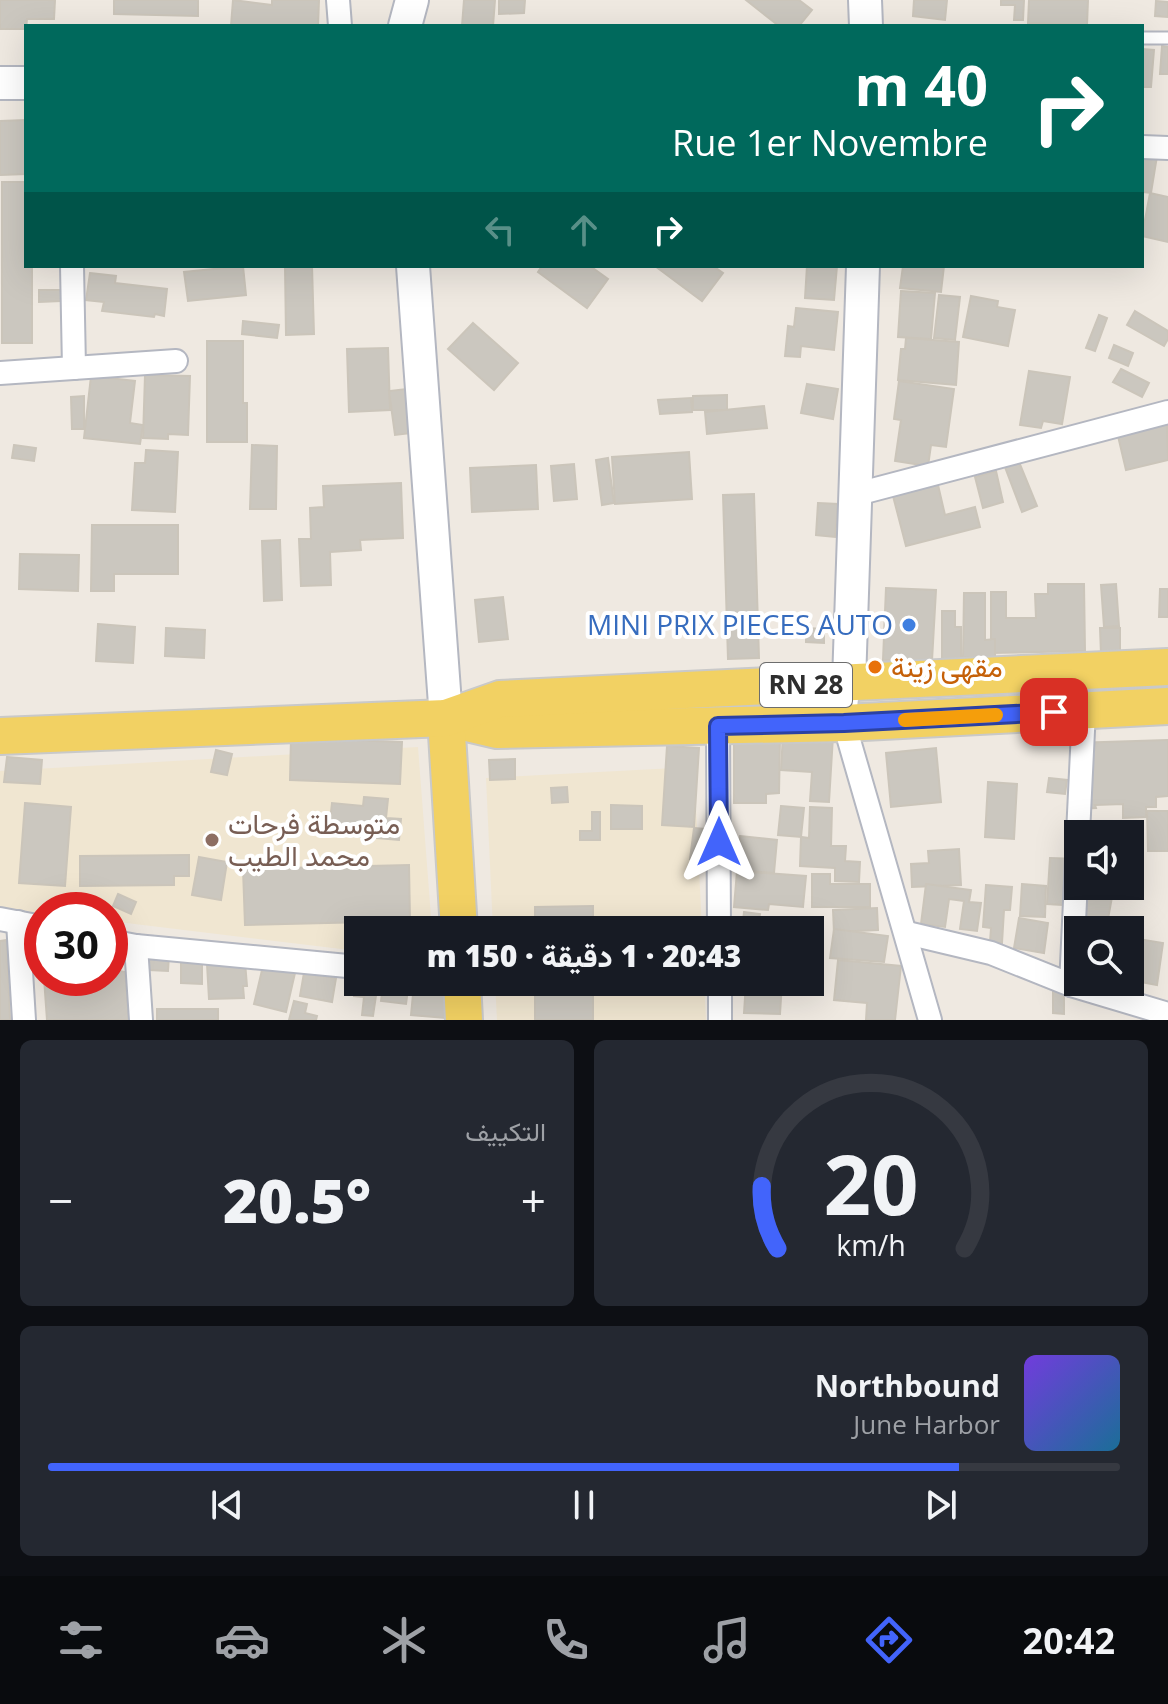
<!DOCTYPE html>
<html lang="ar">
<meta charset="utf-8">
<style>
body{margin:0;font-family:"Open Sans",Vazirmatn,sans-serif;background:#242831;color:#f1f3f6;direction:rtl;height:100vh;display:flex;flex-direction:column;font-size:30px;white-space:nowrap}
*{box-sizing:border-box;margin:0}
p{font-size:26px;color:#9ea1a6}
.icon{flex:none;width:44px;height:44px;fill:none;stroke:currentColor;stroke-width:2;stroke-linecap:round;stroke-linejoin:round}
.map{position:relative;height:1020px;overflow:hidden;direction:ltr}
.details{display:flex;flex-direction:column;gap:20px;padding:20px;background:#0d0f14;flex:1}
.details>*{flex:none}
.hud{position:absolute;left:24px;top:24px;width:1120px;height:244px;border-radius:0px;box-shadow:0 8px 32px #0002;direction:rtl;background:#00695c;color:#fff;overflow:hidden}
.buttons{position:absolute;left:1064px;top:820px;display:grid;gap:16px}
.buttons a{display:grid;place-items:center;width:80px;height:80px;border-radius:0px;background:#171b24;box-shadow:0 8px 32px #0002;font-size:40px}
.speed{position:absolute;left:24px;top:892px;display:flex;gap:16px;font-size:40px;font-weight:700;text-align:center}
.speed>*{display:grid;place-content:center;width:104px;height:104px;border-radius:50%;background:#171b24;box-shadow:0 8px 32px #0002;line-height:1}
.speed .limit{border:12px solid #d22;background:#fff;color:#111}
.pin{position:absolute;display:grid;place-items:center;width:68px;height:68px;color:#fff;margin:-34px;border-radius:16px;box-shadow:0 4px 12px #0006}
.me{position:absolute;width:88px;margin:-44px;rotate:0deg;stroke-linejoin:round;filter:drop-shadow(0 0 6px #0008)}
.turn{display:flex;align-items:center;gap:28px;height:168px;padding:0 24px;font-size:36px}
.turn .icon{width:104px;height:104px;stroke-width:2.5}
.turn b{display:block;font-size:56px;line-height:68px}
.lanes{display:flex;align-items:center;height:76px;padding:0 24px;background:#0003;justify-content:center;gap:40px;direction:ltr}
.lanes .off{opacity:.35}
.big{font-size:60px;font-weight:800;line-height:1.1}
.details .widget{flex:1;display:flex;flex-direction:column;justify-content:center;gap:12px;min-width:0;padding:0 28px;border-radius:12px;background:#242831}
.details .dial{align-items:center;gap:0}
.dial svg{height:208px;overflow:visible;fill:none;stroke:#363941;stroke-width:7;stroke-linecap:round;text-anchor:middle}
.dial text{fill:#f1f3f6;stroke:none}
.song{display:flex;align-items:center;gap:24px}
.cover{width:96px;height:96px;border-radius:12px;background:linear-gradient(135deg,hsl(260 70% 55%),hsl(200 70% 35%))}
.played{height:8px;border-radius:4px;background:linear-gradient(90deg,#4264fb 85%,#363941 85%)}
.keys{display:flex;justify-content:space-around;direction:ltr}
.heat{display:flex;justify-content:space-between;align-items:center;font-size:44px;direction:ltr}
.details .tiles{flex:1;display:grid;gap:20px;grid-template-columns:1fr 1fr}
.widget:last-child{grid-column:span 2}
.trip{position:absolute;left:344px;top:916px;width:480px;height:80px;border-radius:0px;background:#171b24;box-shadow:0 8px 32px #0002;font-weight:800;line-height:80px;text-align:center;direction:rtl}
.dock{display:flex;height:128px;justify-content:space-around;align-items:center;background:#090b0e;color:#9ea1a6}
.dock .icon{width:56px;height:56px}
.dock .current{color:#4264fb}
.dock b{font-size:36px;color:#f1f3f6}
.map>svg:first-child{display:block}
.education{fill:#f0e6d1}
.building{fill:#cbc7bf;stroke:#cbc5ba;stroke-width:2}
.lines{fill:none;stroke-linecap:round;stroke-linejoin:round}
.lane-casing{stroke:#b4b7c1;stroke-width:15}
.street-casing{stroke:#b4b7c1;stroke-width:26}
.secondary-casing{stroke:#b4b7c1;stroke-width:36}
.primary-casing{stroke:#c9c9c9;stroke-width:40}
.lane{stroke:#fff;stroke-width:11}
.street{stroke:#fff;stroke-width:22}
.secondary{stroke:#fff;stroke-width:32}
.primary{stroke:#f2d163;stroke-width:36}
.route-casing{stroke:#2b41a3;stroke-width:20}
.route{stroke:#4264fb;stroke-width:14}
.slow{stroke:#f59e0b;stroke-width:14}
.shop-dot{fill:#3f7fe0;stroke:#fff;stroke-width:3}
.food-dot{fill:#e8710a;stroke:#fff;stroke-width:3}
.education-dot{fill:#8d6e63;stroke:#fff;stroke-width:3}
.labels{text-anchor:middle;stroke-width:8;stroke-linejoin:round;paint-order:stroke}
.shield{fill:#fff;stroke:#6d6d6d;stroke-width:2}
.shield-label{font-size:26px;font-weight:bold;fill:#2e2e2e}
.shop-label{font-size:28px;fill:#366cbe;stroke:#fff;text-anchor:end}
.food-label{font-size:28px;fill:#c56008;stroke:#fff;text-anchor:start}
.education-label{font-size:28px;fill:#785e54;stroke:#fff;text-anchor:start}
</style>
<div class="map">
<svg width="1168" height="1020" viewBox="0 0 1168 1020">
<rect width="100%" height="100%" fill="#efe9e1"/>
<!-- education -->
<g class="education">
<polygon points="418,747 432,930 358,930 358,951 110,921 110,910 42,910 42,914 0,910 0,771"/>
<polygon points="694,767 702,930 493,930 486,778"/>
<polygon points="495,982 704,982 706,1020 497,1020"/>
</g>
<!-- building -->
<g class="building">
<polygon points="0,0 55,0 54,19 27,19 26,29 0,29"/>
<polygon points="114,0 198,0 198,16 114,14"/>
<polygon points="233,0 272,5 272,0 319,0 318,26 231,26"/>
<polygon points="464,0 495,0 493,26 462,26"/>
<polygon points="499,0 525,0 524,13 499,14"/>
<polygon points="746,0 799,0 812,10 799,26 779,26"/>
<polygon points="914,0 947,0 945,20 913,16"/>
<polygon points="1001,0 1024,0 1023,20 1014,20 1015,5 1001,5"/>
<polygon points="1029,0 1088,0 1087,25 1028,23"/>
<polygon points="1156,1 1168,2 1168,17 1155,16"/>
<polygon points="1162,46 1168,47 1168,74 1160,74"/>
<polygon points="1142,49 1154,50 1151,87 1142,87"/>
<polygon points="25,120 26,174 0,175 0,121"/>
<polygon points="1142,154 1157,156 1151,193 1143,192 1142,196"/>
<polygon points="2,182 26,182 26,266 32,266 32,343 2,343"/>
<polygon points="1150,193 1168,197 1168,242 1142,236"/>
<polygon points="243,266 246,295 188,301 184,272"/>
<polygon points="285,266 312,266 314,334 286,335"/>
<polygon points="542,266 590,266 608,279 587,308 538,272"/>
<polygon points="655,266 713,266 723,273 702,301"/>
<polygon points="807,266 837,266 834,300 805,298"/>
<polygon points="903,266 944,266 941,292 900,288"/>
<polygon points="90,273 116,276 115,283 167,289 164,316 155,314 154,317 102,311 104,302 86,300"/>
<polygon points="39,290 61,290 61,301 39,302"/>
<polygon points="901,291 935,293 931,339 898,337"/>
<polygon points="939,295 960,297 955,340 934,338"/>
<polygon points="971,296 998,301 997,307 1015,310 1008,346 963,337"/>
<polygon points="796,308 838,312 834,350 801,346 800,357 785,356 788,326 794,327"/>
<polygon points="1135,311 1168,331 1168,339 1164,346 1127,325"/>
<polygon points="1099,315 1107,318 1095,351 1086,348"/>
<polygon points="243,321 279,325 277,338 242,334"/>
<polygon points="473,323 518,363 494,390 448,349"/>
<polygon points="906,338 959,342 956,385 898,380 901,349 905,349"/>
<polygon points="207,341 243,341 243,403 247,403 247,442 207,442"/>
<polygon points="1114,345 1133,353 1128,366 1109,358"/>
<polygon points="388,348 390,410 349,412 347,349"/>
<polygon points="1121,369 1149,383 1142,397 1113,382"/>
<polygon points="1029,371 1070,377 1062,424 1043,421 1041,428 1020,425"/>
<polygon points="145,375 190,376 188,435 168,434 168,439 143,438"/>
<polygon points="91,376 135,381 130,423 143,425 140,444 84,438"/>
<polygon points="899,381 954,389 946,447 931,445 928,466 895,461 901,420 894,419"/>
<polygon points="807,384 838,389 833,419 801,413"/>
<polygon points="406,389 412,433 395,435 389,391"/>
<polygon points="727,395 727,410 693,410 693,396"/>
<polygon points="84,396 84,429 72,429 71,397"/>
<polygon points="691,398 692,412 660,414 658,400"/>
<polygon points="764,406 767,428 707,434 705,412"/>
<polygon points="1167,424 1168,460 1126,470 1118,436"/>
<polygon points="14,445 36,448 34,461 12,458"/>
<polygon points="252,445 277,446 276,509 250,509"/>
<polygon points="146,450 178,452 175,512 132,510 135,463 145,463"/>
<polygon points="689,452 692,499 615,504 612,457"/>
<polygon points="608,458 614,503 602,505 596,460"/>
<polygon points="1019,462 1037,506 1022,512 1005,467"/>
<polygon points="574,464 577,499 554,501 551,466"/>
<polygon points="536,465 538,509 472,512 470,468"/>
<polygon points="996,471 1003,502 983,508 975,477"/>
<polygon points="401,483 403,538 360,540 361,550 330,552 331,585 301,586 299,539 311,539 310,508 324,507 323,486"/>
<polygon points="938,485 945,515 975,507 980,527 906,546 893,496"/>
<polygon points="754,494 759,658 728,659 723,495"/>
<polygon points="818,503 838,504 835,537 816,535"/>
<polygon points="92,525 178,525 178,574 114,574 114,591 91,591"/>
<polygon points="280,540 282,600 264,601 262,541"/>
<polygon points="20,554 79,555 78,591 19,589"/>
<polygon points="1048,584 1084,584 1085,651 991,653 991,592 1006,592 1006,618 1036,618 1035,594 1048,594"/>
<polygon points="1116,584 1119,626 1104,627 1101,585"/>
<polygon points="886,588 936,590 932,661 883,660"/>
<polygon points="1160,589 1168,589 1168,617 1159,617"/>
<polygon points="964,593 985,593 985,640 995,639 995,658 963,657"/>
<polygon points="503,597 508,639 479,642 475,600"/>
<polygon points="942,611 955,611 955,627 961,627 961,659 942,659"/>
<polygon points="98,624 135,627 133,663 96,661"/>
<polygon points="166,628 205,630 204,658 165,656"/>
<polygon points="806,628 824,629 824,643 806,642"/>
<polygon points="1100,628 1120,628 1120,653 1101,654"/>
<polygon points="783,734 833,736 829,802 810,801 812,772 781,770"/>
<polygon points="291,738 402,742 400,784 290,780"/>
<polygon points="734,739 780,739 779,793 766,794 766,803 734,803"/>
<polygon points="1168,740 1168,796 1156,797 1156,807 1146,807 1146,817 1123,818 1123,804 1095,805 1096,808 1075,809 1073,743"/>
<polygon points="667,746 699,748 694,827 662,825"/>
<polygon points="936,748 941,802 891,807 886,753"/>
<polygon points="216,750 232,754 227,775 211,772"/>
<polygon points="7,757 42,760 40,784 4,782"/>
<polygon points="515,759 515,779 490,780 489,760"/>
<polygon points="1049,778 1067,780 1065,794 1047,792"/>
<polygon points="988,782 1017,784 1014,839 985,837"/>
<polygon points="567,787 568,802 552,803 551,788"/>
<polygon points="364,797 388,799 386,818 401,819 399,840 318,833 319,820 330,821 332,803 363,806"/>
<polygon points="25,803 71,807 65,886 19,883"/>
<polygon points="611,805 642,806 642,829 611,829"/>
<polygon points="781,806 804,808 801,837 778,835"/>
<polygon points="810,807 832,808 831,846 846,846 845,861 860,862 859,882 835,881 835,868 800,866 801,837 809,838"/>
<polygon points="1147,811 1168,811 1168,851 1148,851"/>
<polygon points="592,812 600,812 600,840 580,840 580,831 592,831"/>
<polygon points="694,828 705,829 702,860 690,859"/>
<polygon points="740,836 777,840 774,873 737,870"/>
<polygon points="959,849 961,885 912,887 911,864 929,863 928,851"/>
<polygon points="189,855 189,876 174,876 174,885 80,886 80,856"/>
<polygon points="199,857 227,862 221,900 192,895"/>
<polygon points="1050,858 1078,859 1079,906 1047,904"/>
<polygon points="409,865 410,921 245,925 243,869"/>
<polygon points="737,871 806,876 803,907 769,904 768,910 734,907"/>
<polygon points="812,874 830,874 830,884 870,884 870,907 812,907"/>
<polygon points="926,884 971,890 969,902 981,903 977,931 960,929 964,901 949,899 945,927 921,924"/>
<polygon points="1022,884 1046,886 1045,917 1020,916"/>
<polygon points="986,885 1012,887 1010,910 1004,910 1002,943 990,942 991,928 983,927"/>
<polygon points="1087,886 1114,886 1106,930 1079,928"/>
<polygon points="118,894 136,902 131,914 113,906"/>
<polygon points="593,906 593,930 535,930 535,907"/>
<polygon points="877,908 878,930 834,932 833,910"/>
<polygon points="744,912 760,914 757,930 742,930"/>
<polygon points="1019,918 1048,923 1044,953 1014,948"/>
<polygon points="834,929 888,936 884,962 830,958"/>
<polygon points="1132,938 1163,943 1157,985 1130,980"/>
<polygon points="7,940 10,1020 0,1020 0,941"/>
<polygon points="149,955 169,955 168,971 149,970"/>
<polygon points="181,959 202,959 202,984 181,983"/>
<polygon points="838,960 901,966 895,1020 866,1020 867,1003 834,1000"/>
<polygon points="245,962 247,986 243,986 244,998 209,999 207,964"/>
<polygon points="263,966 295,973 286,1012 254,1004"/>
<polygon points="110,969 125,972 129,1020 47,1020 44,978 110,978"/>
<polygon points="304,973 336,978 332,1002 300,996"/>
<polygon points="356,978 358,982 378,982 373,1016 362,1015 364,997 354,996"/>
<rect x="535" y="982" width="58" height="38"/>
<polygon points="746,982 782,982 780,1014 744,1013"/>
<polygon points="414,984 448,987 445,1018 411,1015"/>
<polygon points="383,986 408,989 406,1004 381,1001"/>
<polygon points="1053,988 1064,988 1064,1014 1053,1013"/>
<polygon points="294,1001 307,1004 305,1013 317,1016 316,1020 289,1020"/>
<rect x="157" y="1009" width="61" height="11"/>
</g>
<g class="lines">
<!-- lane casing -->
<g class="lane-casing">
<polyline id="lane" points="1142,38 1168,38"/>
</g>
<!-- street casing -->
<g class="street-casing">
<g id="street">
<polyline points="338,0 340,26"/>
<polyline points="1142,147 1168,148"/>
<polyline points="72,266 74,368"/>
<polyline points="0,373 176,361"/>
<polyline points="857,494 1168,412"/>
<polyline points="849,682 844,723 930,1020"/>
<polyline points="718,726 719,930"/>
<polyline points="1078,834 1084,710"/>
<polyline points="0,919 42,927"/>
<polyline points="18,922 24,1020"/>
<polyline points="907,933 991,953 1071,985 1168,1014"/>
<polyline points="110,941 136,946 358,967"/>
<polyline points="136,946 141,1020"/>
<polyline points="720,982 720,1020"/>
<polyline points="1071,985 1078,838"/>
</g>
</g>
<!-- secondary casing -->
<g class="secondary-casing">
<g id="secondary">
<polyline points="865,0 866,26"/>
<polyline points="405,26 412,0"/>
<polyline points="0,83 26,83"/>
<polyline points="413,266 446,718"/>
<polyline points="849,682 863,266"/>
</g>
</g>
<!-- primary casing -->
<g class="primary-casing">
<g id="primary">
<polyline points="446,718 497,730 844,723 1168,706"/>
<polyline points="446,718 459,930"/>
<polyline points="0,736 446,718 500,699 1168,667"/>
<polyline points="462,982 464,1020"/>
</g>
</g>
<!-- lane -->
<use href="#lane" class="lane"/>
<!-- street -->
<use href="#street" class="street"/>
<!-- secondary -->
<use href="#secondary" class="secondary"/>
<!-- primary -->
<use href="#primary" class="primary"/>
</g>
<g class="lines">
<!-- route casing -->
<g class="route-casing">
<polyline id="route" points="719,842 718,726 844,723 1054,712"/>
</g>
<!-- route -->
<use href="#route" class="route"/>
<!-- slow -->
<polyline class="slow" points="905,720 996,715"/>
</g>
<!-- markers -->
<circle class="shop-dot" cx="909" cy="625" r="8"/>
<circle class="food-dot" cx="875" cy="667" r="8"/>
<circle class="education-dot" cx="212" cy="840" r="8"/>
<g class="labels">
<!-- shield labels -->
<rect class="shield" x="760" y="663" width="92" height="44" rx="6"/>
<g class="shield-label">
<text x="806" y="694">RN 28</text>
</g>
<!-- shop labels -->
<g class="shop-label">
<text x="893" y="635">MINI PRIX PIECES AUTO</text>
</g>
<!-- food labels -->
<g class="food-label">
<text x="891" y="677">مقهى زينة</text>
</g>
<!-- education labels -->
<g class="education-label">
<text x="228" y="834">متوسطة فرحات<tspan x="228" dy="32">محمد الطيب</tspan></text>
</g>
</g>
</svg>
<div class="buttons">
<a><svg class="icon" aria-label="sound" viewBox="0 0 24 24"><path d="M4 9h4l5-4v14l-5-4H4zM17 9q2 3 0 6"/></svg></a>
<a><svg class="icon" aria-label="search" viewBox="0 0 24 24"><circle cx="10" cy="10" r="6"/><path d="M15 15l6 6"/></svg></a>
</div>
<div class="speed"><div class="limit">30</div></div>
<div class="pin" style="left:1054px;top:712px;background:#d93025"><svg class="icon" aria-label="arrive" viewBox="0 0 24 24"><path d="M6 21V4h12l-3 4 3 4H6"/></svg></div>
<svg class="me" style="left:719px;top:842px" viewBox="-20 -20 40 40"><path d="M0-17L14 15 0 8-14 15z" fill="#4264fb" stroke="#fff" stroke-width="4"/></svg>
<div class="trip">20:43 · 1 دقيقة · 150 m</div>
<div class="hud">
<div class="turn"><svg class="icon" aria-label="right" viewBox="0 0 24 24"><path d="M7 20v-9h11M14 6l5 5-5 5"/></svg><div><b>40 m</b>Rue 1er Novembre</div></div>
<div class="lanes"><svg class="icon off" aria-label="left" viewBox="0 0 24 24"><path d="M17 20v-9H6M10 6l-5 5 5 5"/></svg><svg class="icon off" aria-label="ahead" viewBox="0 0 24 24"><path d="M12 20V5M6 11l6-6 6 6"/></svg><svg class="icon" aria-label="right" viewBox="0 0 24 24"><path d="M7 20v-9h11M14 6l5 5-5 5"/></svg></div>
</div>
</div>
<section class="details">
<div class="tiles">
<div class="widget dial"><svg viewBox="0 0 100 80">
<path d="M14 69A42 42 0 1 1 86 69"/>
<path d="M14 69A42 42 0 0 1 8 45" stroke="#4264fb"/>
<text x="50" y="56" font-size="32" font-weight="700">20</text>
<text x="50" y="72" font-size="11">km/h</text>
</svg></div>
<div class="widget"><p>التكييف</p>
<div class="heat"><a>−</a><b class="big">20.5°</b><a>+</a></div>
</div>
<div class="widget">
<div class="song"><i class="cover"></i><div><b>Northbound</b><p>June Harbor</p></div></div>
<div class="played"></div>
<div class="keys"><svg class="icon" aria-label="previous" viewBox="0 0 24 24"><path d="M18 5L8 12l10 7zM5 5v14"/></svg><svg class="icon" aria-label="pause" viewBox="0 0 24 24"><path d="M8 5v14M16 5v14"/></svg><svg class="icon" aria-label="next" viewBox="0 0 24 24"><path d="M6 5l10 7-10 7zM19 5v14"/></svg></div>
</div>
</div>
</section>
<nav class="dock">
<b>20:42</b>
<svg class="icon current" aria-label="directions" viewBox="0 0 24 24"><path d="M12 3l9 9-9 9-9-9zM9 14v-3h6M13 9l2 2-2 2"/></svg>
<svg class="icon" aria-label="music" viewBox="0 0 24 24"><path d="M9 18V5l10-2v13"/><circle cx="6" cy="18" r="3"/><circle cx="16" cy="16" r="3"/></svg>
<svg class="icon" aria-label="phone" viewBox="0 0 24 24"><path d="M5 4h4l2 5-3 2q2 4 5 5l2-3 5 2v4C11 20 4 13 5 4z"/></svg>
<svg class="icon" aria-label="climate" viewBox="0 0 24 24"><path d="M12 3v18M4 7l16 10M4 17L20 7"/></svg>
<svg class="icon" aria-label="car" viewBox="0 0 24 24"><path d="M5 17H2v-5l4-1 3-4h7l3 4 3 1v5h-3M9 17h6M6 11h13"/><circle cx="7" cy="17" r="2"/><circle cx="17" cy="17" r="2"/></svg>
<svg class="icon" aria-label="filters" viewBox="0 0 24 24"><path d="M4 7h16M4 17h16"/><circle cx="9" cy="7" r="2"/><circle cx="15" cy="17" r="2"/></svg>
</nav>
